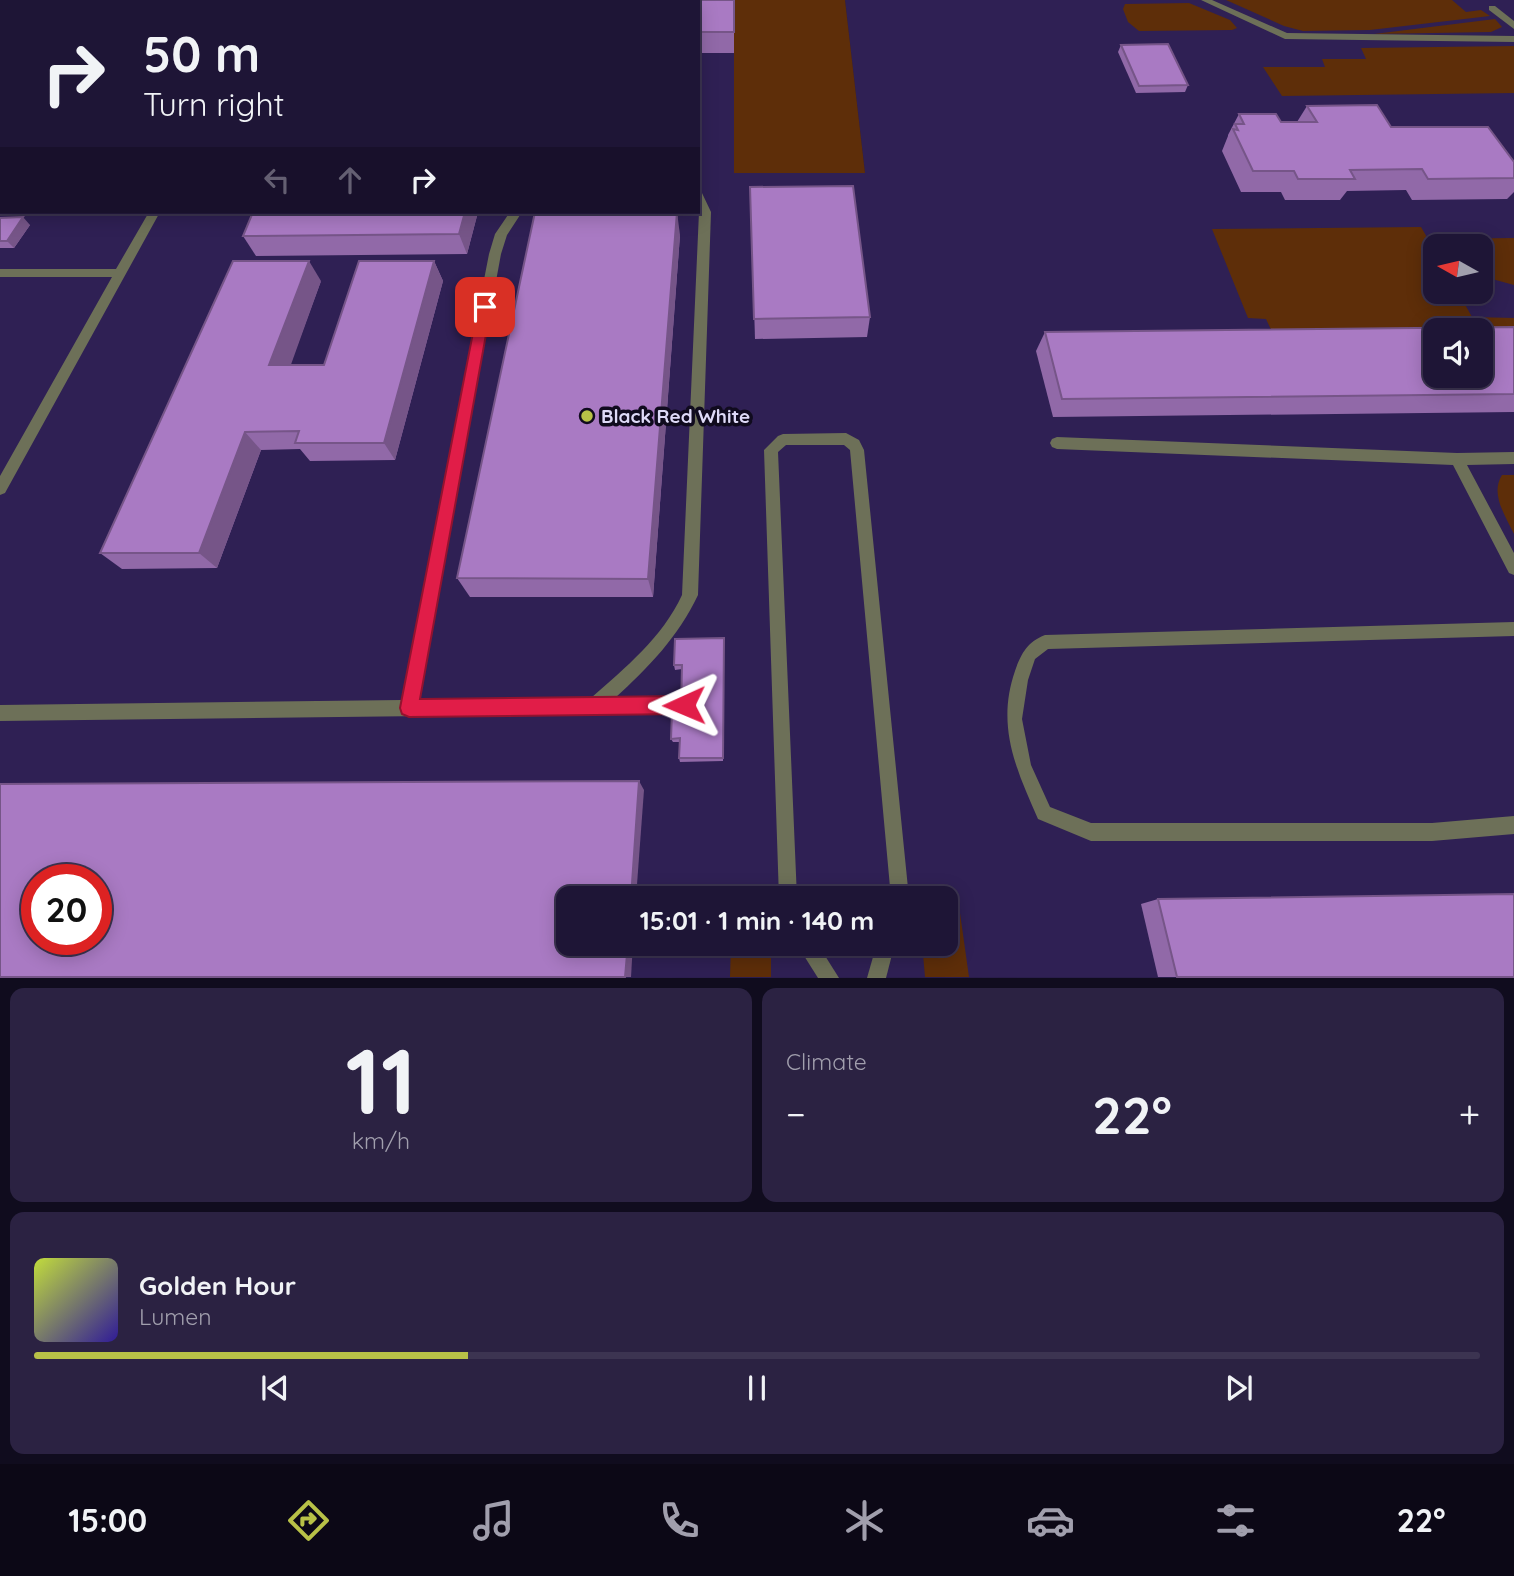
<!DOCTYPE html>
<meta charset="utf-8">
<style>
body{margin:0;font-family:Quicksand,sans-serif;background:#2b2242;color:#f1f3f6;height:100vh;display:flex;flex-direction:column;font-size:26px;white-space:nowrap}
*{box-sizing:border-box;margin:0}
p{font-size:23px;color:#a19fad}
.icon{flex:none;width:38px;height:38px;fill:none;stroke:currentColor;stroke-width:2;stroke-linecap:round;stroke-linejoin:round}
.map{position:relative;height:978px;overflow:hidden}
.panel{display:flex;flex-direction:column;gap:10px;padding:10px;background:#100c1e;flex:1}
.panel>*{flex:none}
.hud{position:absolute;left:0px;top:0px;width:700px;height:214px;box-shadow:0 4px 18px #0003,0 0 0 2px #3c3451;background:#1e1536;color:#f1f3f6;overflow:hidden}
.needle{width:46px;rotate:278deg}
.controls{position:absolute;left:1423px;top:234px;display:grid;gap:14px}
.controls a{display:grid;place-items:center;width:70px;height:70px;border-radius:14px;background:#1e1536;box-shadow:0 4px 18px #0003,0 0 0 2px #3c3451;font-size:35px}
.speed{position:absolute;left:21px;top:864px;display:flex;gap:14px;font-size:35px;font-weight:700;text-align:center}
.speed>*{display:grid;place-content:center;width:91px;height:91px;border-radius:50%;background:#1e1536;box-shadow:0 4px 18px #0003,0 0 0 2px #3c3451;line-height:1}
.speed .limit{border:10px solid #d22;background:#fff;color:#111}
.pin{position:absolute;display:grid;place-items:center;width:60px;height:60px;color:#fff;margin:-30px;border-radius:14px;box-shadow:0 4px 10px #0006}
.me{position:absolute;width:77px;margin:-38px;rotate:269deg;stroke-linejoin:round;filter:drop-shadow(0 0 5px #0008)}
.turn{display:flex;align-items:center;gap:24px;height:147px;padding:0 28px;font-size:32px}
.turn .icon{width:91px;height:91px;stroke-width:2.5}
.turn b{display:block;font-size:49px;line-height:60px}
.lanes{display:flex;align-items:center;height:66px;padding:0 28px;background:#0003;justify-content:center;gap:35px;direction:ltr}
.lanes .off{opacity:.35}
.big{font-size:52px;font-weight:800;line-height:1.1}
.panel .tile{flex:1;display:flex;flex-direction:column;justify-content:center;gap:10px;min-width:0;padding:0 24px;border-radius:14px;background:#2b2242}
.panel .dial{align-items:center;gap:0}
.dial b{font-size:91px;line-height:1}
.song{display:flex;align-items:center;gap:21px}
.cover{width:84px;height:84px;border-radius:10px;background:linear-gradient(135deg,hsl(70 70% 55%),hsl(250 70% 35%))}
.played{height:7px;border-radius:4px;background:linear-gradient(90deg,#b8c147 30%,#3c3451 30%)}
.keys{display:flex;justify-content:space-around;direction:ltr}
.heat{display:flex;justify-content:space-between;align-items:center;font-size:38px;direction:ltr}
.panel .tiles{flex:1;display:grid;gap:10px;grid-template-columns:1fr 1fr}
.tile:last-child{grid-column:span 2}
.trip{position:absolute;left:556px;top:886px;width:402px;height:70px;border-radius:14px;background:#1e1536;box-shadow:0 4px 18px #0003,0 0 0 2px #3c3451;font-weight:800;line-height:70px;text-align:center}
.tabs{display:flex;height:112px;justify-content:space-around;align-items:center;background:#0c0816;color:#a19fad}
.tabs .icon{width:49px;height:49px}
.tabs .selected{color:#b8c147}
.tabs b{font-size:32px;color:#f1f3f6}
.map>svg:first-child{display:block}
.built{fill:#2f2054;fill-rule:evenodd}
.green{fill:#5e2e09}
.lines{fill:none;stroke-linecap:round;stroke-linejoin:round}
.service{fill:#6d7058;fill-rule:evenodd}
.wall{fill:#9169a8}
.shaded-wall{fill:#765588}
.building{fill:#a97ac3;stroke:#765588;stroke-width:2;fill-rule:evenodd}
.route{fill:#e11d48;stroke:#92132f;stroke-width:2}
.poi-dot{fill:#b8c147;stroke:#100b1e;stroke-width:2.5}
.labels{text-anchor:middle;stroke-width:7;stroke-linejoin:round;paint-order:stroke}
.poi-label{font-size:19px;font-weight:bold;fill:#dedaf7;stroke:#100b1e;text-anchor:start}
</style>
<div class="map">
<svg width="1514" height="978" viewBox="0 0 1514 978">
<rect width="100%" height="100%" fill="#281c48"/>
<!-- built -->
<path class="built" d="M 369,0 L 734,0 L 735,173 L 865,173 L 845,0 L 1514,0 L 1514,977 L 0,978 L 0,3 L 2,212 L 698,212 L 698,2 ZM 1435,247 L 1480,247 L 1480,292 L 1435,292 ZM 1435,331 L 1480,331 L 1480,376 L 1435,376 ZM 37,880 L 96,880 L 96,940 L 37,940 ZM 569,898 L 947,898 L 947,943 L 569,943 Z"/>
<!-- green -->
<g class="green">
<polygon points="734,0 845,0 865,173 734,173"/>
<polygon points="1226,0 1452,0 1466,12 1481,10 1490,16 1370,30 1303,31 1284,26"/>
<polygon points="1189,3 1230,20 1237,28 1232,30 1139,31 1128,22 1123,9 1125,4"/>
<polygon points="1495,19 1502,27 1491,32 1374,34"/>
<polygon points="1514,46 1514,93 1282,96 1263,67 1325,67 1322,59 1366,59 1361,48"/>
<polygon points="1421,227 1428,239 1514,238 1514,285 1481,276 1480,247 1435,247 1435,292 1458,292 1472,317 1514,318 1514,346 1480,331 1435,331 1280,349 1266,319 1248,318 1212,229"/>
<path d="M 1502,475 L 1514,475 L 1514,534 C 1505,515 1490,494 1502,475 Z"/>
<polygon points="947,906 959,906 969,977 925,977 922,943 947,943"/>
<polygon points="731,943 771,943 771,977 730,977"/>
</g>
<g class="lines">
<!-- service -->
<g class="service">
<polygon points="1201,0 1212,0 1287,33 1514,36 1514,42 1285,39"/>
<polygon points="1489,6 1495,6 1514,21 1514,29 1489,10"/>
<path d="M 698,192 L 702,193 L 711,212 L 698,595 C 678,637 649,667 615,698 L 684,697 L 690,699 L 692,705 L 690,711 L 684,713 L 0,721 L 0,705 L 402,700 L 489,254 L 495,234 L 510,212 L 522,212 L 507,235 L 501,254 L 419,700 L 591,698 C 626,667 662,638 682,595 L 699,212 Z"/>
<polygon points="149,212 160,212 5,493 0,495 0,476 112,277 0,277 0,269 116,269"/>
<polygon points="846,433 859,440 864,450 909,898 891,898 850,450 844,445 786,445 778,452 797,898 779,898 764,450 778,436 783,434"/>
<polygon points="1057,437 1457,453 1514,452 1514,464 1467,465 1514,553 1514,575 1509,573 1453,465 1057,449 1052,447 1050,443 1052,439"/>
<path d="M 1514,622 L 1514,636 L 1048,649 L 1035,659 L 1028,680 L 1022,719 L 1031,765 L 1050,807 L 1091,823 L 1432,823 L 1514,816 L 1514,834 L 1432,841 L 1091,841 L 1038,819 C 1016,769 996,726 1015,671 C 1021,654 1027,642 1045,635 Z"/>
<polygon points="796,943 817,943 839,978 818,978"/>
<polygon points="877,943 895,943 886,978 867,978"/>
</g>
</g>
<!-- wall -->
<g class="wall">
<polygon points="734,0 734,53 698,53 698,2"/>
<polygon points="1121,45 1188,85 1185,92 1136,93 1118,52"/>
<polygon points="1307,106 1391,127 1514,162 1514,192 1507,199 1412,200 1406,190 1347,191 1340,200 1285,200 1281,192 1241,192 1222,151 1228,136 1228,135 1239,114 1281,122 1297,122"/>
<polygon points="751,208 870,317 867,337 755,339"/>
<polygon points="478,212 467,254 256,256 243,236"/>
<polygon points="0,218 30,225 14,248 0,248"/>
<polygon points="680,235 653,597 470,597 457,578"/>
<polygon points="434,261 443,281 395,460 310,461 300,449 261,450 217,568 122,569 100,553 321,281 290,365 324,365"/>
<polygon points="1514,327 1514,412 1053,417 1036,351 1045,332"/>
<polygon points="724,638 723,761 680,762 679,758 679,742 673,742 671,739 681,712 682,669 675,670 674,665"/>
<polygon points="1158,899 1514,977 1158,977 1141,904"/>
</g>
<!-- shaded-wall -->
<g class="shaded-wall">
<polygon points="74,0 104,0 103,2 73,2"/>
<polygon points="156,0 178,0 179,2 155,2"/>
<polygon points="233,0 252,0 253,2 232,2"/>
<polygon points="350,0 365,0 365,2 349,2"/>
<polygon points="2,91 2,135 0,138 0,93"/>
<polygon points="465,212 478,212 467,254 459,234"/>
<polygon points="677,212 680,235 653,597 648,579"/>
<polygon points="23,217 30,225 14,248 7,241"/>
<polygon points="309,261 321,281 284,384 269,365"/>
<polygon points="434,261 443,281 395,460 384,443"/>
<polygon points="245,432 261,450 217,568 199,553"/>
<polygon points="639,781 644,790 636,898 631,898"/>
<polygon points="628,943 633,943 631,977 625,977"/>
</g>
<!-- building -->
<g class="building">
<polygon points="29,0 74,0 73,2 28,2"/>
<polygon points="111,0 156,0 155,2 110,2"/>
<polygon points="186,0 233,0 232,2 185,2"/>
<polygon points="271,0 350,0 349,2 270,2"/>
<polygon points="670,0 734,0 734,32 698,32 698,2 670,2"/>
<polygon points="2,33 2,91 0,93 0,35"/>
<polygon points="1168,44 1188,85 1139,86 1121,45"/>
<polygon points="1377,105 1391,127 1488,127 1514,162 1514,178 1428,179 1422,169 1350,170 1355,179 1298,179 1294,171 1253,171 1233,129 1238,130 1235,124 1244,124 1239,114 1276,114 1281,122 1317,122 1307,106"/>
<polygon points="853,186 870,317 754,319 750,187"/>
<polygon points="253,212 465,212 459,234 243,236"/>
<polygon points="535,212 677,212 648,579 457,578"/>
<polygon points="23,217 7,241 0,241 0,218"/>
<polygon points="233,261 309,261 269,365 324,365 359,261 434,261 384,443 295,443 299,431 245,432 199,553 100,553"/>
<path d="M 1514,327 L 1514,394 L 1062,399 L 1045,332 ZM 1435,331 L 1480,331 L 1480,376 L 1435,376 Z"/>
<polygon points="724,638 723,758 679,758 680,738 671,739 672,712 681,712 682,665 674,665 675,639"/>
<path d="M 639,781 L 631,898 L 569,898 L 569,943 L 628,943 L 625,977 L 0,977 L 0,784 ZM 37,880 L 96,880 L 96,940 L 37,940 Z"/>
<polygon points="1514,894 1514,977 1177,977 1158,899"/>
</g>
<!-- route -->
<polygon class="route" points="485,302 491,307 420,699 684,696 690,698 693,705 690,711 684,714 409,717 402,714 400,708 478,307"/>
<!-- markers -->
<circle class="poi-dot" cx="587" cy="416" r="7"/>
<g class="labels">
<!-- poi labels -->
<g class="poi-label">
<text x="601" y="423">Black Red White</text>
</g>
</g>
</svg>
<div class="controls">
<a><svg class="needle" viewBox="-14 -14 28 28"><path d="M0-13l5 13h-10z" fill="#e53935"/><path d="M0 13l5-13h-10z" fill="#a19fad"/></svg></a>
<a><svg class="icon" aria-label="sound" viewBox="0 0 24 24"><path d="M4 9h4l5-4v14l-5-4H4zM17 9q2 3 0 6"/></svg></a>
</div>
<div class="speed"><div class="limit">20</div></div>
<div class="pin" style="left:485px;top:307px;background:#d93025"><svg class="icon" aria-label="arrive" viewBox="0 0 24 24"><path d="M6 21V4h12l-3 4 3 4H6"/></svg></div>
<svg class="me" style="left:684px;top:705px" viewBox="-20 -20 40 40"><path d="M0-17L14 15 0 8-14 15z" fill="#e11d48" stroke="#fff" stroke-width="4"/></svg>
<div class="trip">15:01 · 1 min · 140 m</div>
<div class="hud">
<div class="turn"><svg class="icon" aria-label="right" viewBox="0 0 24 24"><path d="M7 20v-9h11M14 6l5 5-5 5"/></svg><div><b>50 m</b>Turn right</div></div>
<div class="lanes"><svg class="icon off" aria-label="left" viewBox="0 0 24 24"><path d="M17 20v-9H6M10 6l-5 5 5 5"/></svg><svg class="icon off" aria-label="ahead" viewBox="0 0 24 24"><path d="M12 20V5M6 11l6-6 6 6"/></svg><svg class="icon" aria-label="right" viewBox="0 0 24 24"><path d="M7 20v-9h11M14 6l5 5-5 5"/></svg></div>
</div>
</div>
<section class="panel">
<div class="tiles">
<div class="tile dial"><b>11</b><p>km/h</p></div>
<div class="tile"><p>Climate</p>
<div class="heat"><a>−</a><b class="big">22°</b><a>+</a></div>
</div>
<div class="tile">
<div class="song"><i class="cover"></i><div><b>Golden Hour</b><p>Lumen</p></div></div>
<div class="played"></div>
<div class="keys"><svg class="icon" aria-label="previous" viewBox="0 0 24 24"><path d="M18 5L8 12l10 7zM5 5v14"/></svg><svg class="icon" aria-label="pause" viewBox="0 0 24 24"><path d="M8 5v14M16 5v14"/></svg><svg class="icon" aria-label="next" viewBox="0 0 24 24"><path d="M6 5l10 7-10 7zM19 5v14"/></svg></div>
</div>
</div>
</section>
<nav class="tabs">
<b>15:00</b>
<svg class="icon selected" aria-label="directions" viewBox="0 0 24 24"><path d="M12 3l9 9-9 9-9-9zM9 14v-3h6M13 9l2 2-2 2"/></svg>
<svg class="icon" aria-label="music" viewBox="0 0 24 24"><path d="M9 18V5l10-2v13"/><circle cx="6" cy="18" r="3"/><circle cx="16" cy="16" r="3"/></svg>
<svg class="icon" aria-label="phone" viewBox="0 0 24 24"><path d="M5 4h4l2 5-3 2q2 4 5 5l2-3 5 2v4C11 20 4 13 5 4z"/></svg>
<svg class="icon" aria-label="climate" viewBox="0 0 24 24"><path d="M12 3v18M4 7l16 10M4 17L20 7"/></svg>
<svg class="icon" aria-label="car" viewBox="0 0 24 24"><path d="M5 17H2v-5l4-1 3-4h7l3 4 3 1v5h-3M9 17h6M6 11h13"/><circle cx="7" cy="17" r="2"/><circle cx="17" cy="17" r="2"/></svg>
<svg class="icon" aria-label="filters" viewBox="0 0 24 24"><path d="M4 7h16M4 17h16"/><circle cx="9" cy="7" r="2"/><circle cx="15" cy="17" r="2"/></svg>
<b>22°</b>
</nav>
